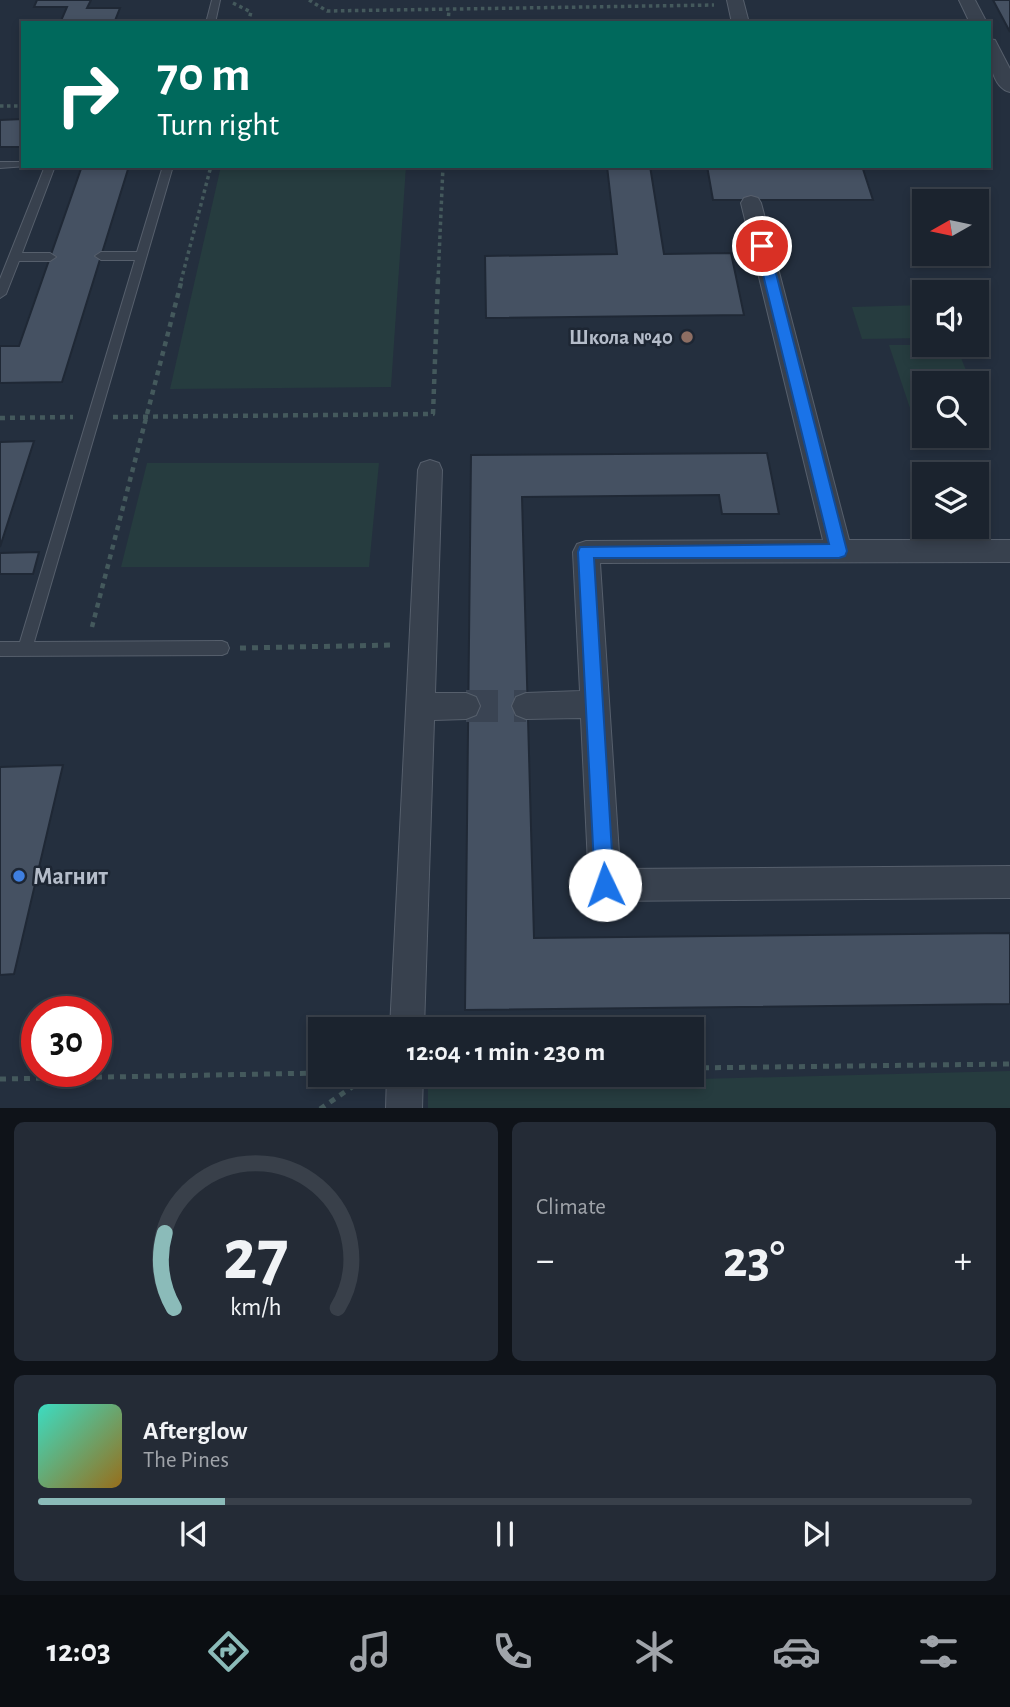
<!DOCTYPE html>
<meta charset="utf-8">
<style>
body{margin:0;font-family:"Alegreya Sans",sans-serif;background:#242b36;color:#f1f3f6;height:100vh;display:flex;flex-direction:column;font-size:26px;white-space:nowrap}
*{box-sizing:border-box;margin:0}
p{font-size:23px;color:#a0a4aa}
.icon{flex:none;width:38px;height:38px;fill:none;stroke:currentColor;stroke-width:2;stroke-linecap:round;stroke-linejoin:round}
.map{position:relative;height:1108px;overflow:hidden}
.side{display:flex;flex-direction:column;gap:14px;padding:14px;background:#0f1319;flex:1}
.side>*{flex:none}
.guide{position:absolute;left:21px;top:21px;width:970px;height:147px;border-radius:0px;box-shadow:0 4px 10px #0003,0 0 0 2px #39404a;background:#00695c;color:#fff;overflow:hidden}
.needle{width:46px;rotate:261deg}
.fabs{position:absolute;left:912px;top:189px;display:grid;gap:14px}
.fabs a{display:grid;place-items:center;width:77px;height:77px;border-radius:0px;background:#1b232e;box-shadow:0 4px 10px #0003,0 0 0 2px #39404a;font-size:35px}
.speed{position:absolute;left:21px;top:996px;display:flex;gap:14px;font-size:35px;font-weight:700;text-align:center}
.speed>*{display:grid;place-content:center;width:91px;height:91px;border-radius:50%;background:#1b232e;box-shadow:0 4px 10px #0003,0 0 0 2px #39404a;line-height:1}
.speed .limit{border:10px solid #d22;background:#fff;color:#111}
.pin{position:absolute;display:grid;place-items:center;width:60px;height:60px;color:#fff;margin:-30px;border:4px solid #fff;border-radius:50%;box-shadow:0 2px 7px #0007}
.me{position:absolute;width:77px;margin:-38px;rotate:357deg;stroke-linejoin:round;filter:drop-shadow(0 0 5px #0008)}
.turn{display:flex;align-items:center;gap:24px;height:147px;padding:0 21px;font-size:32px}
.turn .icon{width:91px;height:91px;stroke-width:2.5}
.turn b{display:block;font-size:49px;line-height:60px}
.big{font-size:52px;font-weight:700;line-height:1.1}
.side .widget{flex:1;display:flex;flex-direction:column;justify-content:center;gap:10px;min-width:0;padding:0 24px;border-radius:10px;background:#242b36}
.side .dial{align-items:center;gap:0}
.dial svg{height:182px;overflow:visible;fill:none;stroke:#39404a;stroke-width:7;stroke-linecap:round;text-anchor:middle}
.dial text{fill:#f1f3f6;stroke:none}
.song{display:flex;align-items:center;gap:21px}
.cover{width:84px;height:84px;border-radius:10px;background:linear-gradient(135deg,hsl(170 70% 55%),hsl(40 70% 35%))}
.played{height:7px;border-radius:4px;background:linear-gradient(90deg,#8bbbb9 20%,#39404a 20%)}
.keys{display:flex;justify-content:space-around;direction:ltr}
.heat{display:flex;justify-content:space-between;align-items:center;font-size:38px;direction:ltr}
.side .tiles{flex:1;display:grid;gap:14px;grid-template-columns:1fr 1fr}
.widget:last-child{grid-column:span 2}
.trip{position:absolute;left:308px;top:1017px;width:396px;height:70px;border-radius:0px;background:#1b232e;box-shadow:0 4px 10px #0003,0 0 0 2px #39404a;font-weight:700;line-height:70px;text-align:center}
.menu{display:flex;height:112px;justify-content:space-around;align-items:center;background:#0b0e12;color:#a0a4aa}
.menu .icon{width:49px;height:49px}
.menu .active{color:#8bbbb9}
.menu b{font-size:32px;color:#f1f3f6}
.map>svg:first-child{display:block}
.green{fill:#263c3f}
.building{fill:#455162;stroke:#1f2835;stroke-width:2}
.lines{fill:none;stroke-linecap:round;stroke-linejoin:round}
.street-tunnel{stroke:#3a4453;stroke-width:32;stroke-dasharray:32 16;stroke-linecap:butt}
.lane-casing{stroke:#565f6c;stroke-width:2}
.street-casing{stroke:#565f6c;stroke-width:2}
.path-far2{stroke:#44595c;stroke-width:3.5;stroke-dasharray:3.5 3.5;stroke-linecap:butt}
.path-far1{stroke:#44595c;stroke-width:4.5;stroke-dasharray:5 5;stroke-linecap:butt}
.path{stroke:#44595c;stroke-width:5;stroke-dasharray:6 6;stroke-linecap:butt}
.lane{fill:#38414e;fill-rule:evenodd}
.street{fill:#38414e;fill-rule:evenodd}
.route{fill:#1a73e8;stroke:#114b97;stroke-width:2}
.education-dot{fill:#8d6e63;stroke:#1d2633;stroke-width:2.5}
.shop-dot{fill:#3f7fe0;stroke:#1d2633;stroke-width:2.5}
.labels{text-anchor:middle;stroke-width:5;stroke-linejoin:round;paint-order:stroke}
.poi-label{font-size:21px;font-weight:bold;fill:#b4bcc9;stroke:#1d2633;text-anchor:end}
.near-poi-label{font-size:24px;font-weight:bold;fill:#b4bcc9;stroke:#1d2633;text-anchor:start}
</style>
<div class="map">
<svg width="1010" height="1109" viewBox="0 0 1010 1109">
<rect width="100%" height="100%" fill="#242f3e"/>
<!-- green -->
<g class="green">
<polygon points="221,166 406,166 391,387 170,389"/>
<polygon points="924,305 924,338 862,339 852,307"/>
<polygon points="889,345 956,345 971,383 924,383 924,435 919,435"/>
<polygon points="147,463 379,463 369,567 121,567"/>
<polygon points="1010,1071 1010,1108 428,1108 428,1086"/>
</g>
<!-- building -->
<g class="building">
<polygon points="37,0 91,0 87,8 120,8 114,23 60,23 67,7 34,7"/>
<polygon points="993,0 1010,0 1010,32"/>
<polygon points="23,119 23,147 0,147 0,120"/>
<polygon points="82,166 129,166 62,382 0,383 0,346 19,346"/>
<polygon points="607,166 650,166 664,254 731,253 744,315 486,318 485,256 617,254"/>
<polygon points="707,166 862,166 873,200 713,200"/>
<polygon points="34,441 0,547 0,442"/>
<polygon points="767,453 779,514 722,514 719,495 522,497 534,938 1010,933 1010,1004 465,1010 471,455"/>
<polygon points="39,552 33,574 0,574 0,553"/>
<polygon points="63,765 14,974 0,975 0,767"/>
</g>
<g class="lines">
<!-- street-tunnel -->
<polyline class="street-tunnel" points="466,706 526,706"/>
<!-- lane casing -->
<g class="lane-casing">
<g id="lane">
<polygon points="212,0 220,0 215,23 206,23"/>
<polygon points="0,162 23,162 23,166 27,166 0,168"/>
<polygon points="45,166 55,166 22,253 50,253 56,257 50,261 19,261 6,294 0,298 0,279"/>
<polygon points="163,166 173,166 34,642 222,641 227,643 229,648 227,653 222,655 0,656 0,642 20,642 135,260 101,260 95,256 101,252 137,252"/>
</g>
</g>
<!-- street casing -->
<g class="street-casing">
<g id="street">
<polygon points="727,0 743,0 749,23 732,23"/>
<polygon points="959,0 975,0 987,23 970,23"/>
<path d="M 989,39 L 995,40 L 1010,69 L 1010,92 C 991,88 988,55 989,39 Z"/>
<polygon points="751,196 758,198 761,203 849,540 1010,540 1010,562 600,563 620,869 1010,866 1010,898 605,901 594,896 589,885 581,718 526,719 516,715 512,706 516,697 526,693 580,691 573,552 577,544 586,541 823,540 741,203 744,198"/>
<polygon points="430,460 439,463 442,470 435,693 466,693 476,697 480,706 476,715 466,719 434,720 424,1029 390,1029 418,470 421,463"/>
<polygon points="387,1074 423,1074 422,1109 386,1109"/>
</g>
</g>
<!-- path-far2 -->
<g class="path-far2">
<polyline points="309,0 327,11 714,5"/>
<polyline points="233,3 251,12 248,23"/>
<polyline points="448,23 449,9"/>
<polyline points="0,106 23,106"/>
<polyline points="181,281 211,166"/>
<polyline points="438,281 443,166"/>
</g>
<!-- path-far1 -->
<g class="path-far1">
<polyline points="113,417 433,414 438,279"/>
<polyline points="0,418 73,417"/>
<polyline points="92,627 182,279"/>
</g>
<!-- path -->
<g class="path">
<polyline points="240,648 396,645"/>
<polyline points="691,1068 1010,1064"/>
<polyline points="0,1079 320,1073"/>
<polyline points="320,1109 371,1074"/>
</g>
<!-- lane -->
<use href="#lane" class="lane"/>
<!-- street -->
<use href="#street" class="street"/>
</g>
<!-- route -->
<polygon class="route" points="762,242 769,246 847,551 845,556 839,558 594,558 614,885 611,892 605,895 598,892 595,885 578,552 580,547 829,544 756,246"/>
<!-- markers -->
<circle class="education-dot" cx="687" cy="337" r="7"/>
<circle class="shop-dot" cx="19" cy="876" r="7"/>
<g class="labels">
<!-- poi labels -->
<g class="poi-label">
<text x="673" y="344">Школа №40</text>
</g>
<!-- near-poi labels -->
<g class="near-poi-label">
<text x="33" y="884">Магнит</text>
</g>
</g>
</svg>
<div class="fabs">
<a><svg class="needle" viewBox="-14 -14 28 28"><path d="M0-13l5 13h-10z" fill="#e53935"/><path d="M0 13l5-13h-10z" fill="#a0a4aa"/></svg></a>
<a><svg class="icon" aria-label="sound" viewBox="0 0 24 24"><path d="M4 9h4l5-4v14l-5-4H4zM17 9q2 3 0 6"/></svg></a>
<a><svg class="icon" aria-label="search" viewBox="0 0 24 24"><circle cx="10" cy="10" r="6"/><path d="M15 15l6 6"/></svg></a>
<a><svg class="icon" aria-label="layers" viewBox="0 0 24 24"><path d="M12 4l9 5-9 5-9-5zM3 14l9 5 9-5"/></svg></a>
</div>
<div class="speed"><div class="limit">30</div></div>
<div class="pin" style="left:762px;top:246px;background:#d93025"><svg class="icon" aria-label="arrive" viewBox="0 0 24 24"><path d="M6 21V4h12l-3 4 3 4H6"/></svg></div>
<svg class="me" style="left:605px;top:885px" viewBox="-20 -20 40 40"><circle r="19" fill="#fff"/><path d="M0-13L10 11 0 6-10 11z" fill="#1a73e8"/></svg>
<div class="trip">12:04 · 1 min · 230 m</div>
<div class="guide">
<div class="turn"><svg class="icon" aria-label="right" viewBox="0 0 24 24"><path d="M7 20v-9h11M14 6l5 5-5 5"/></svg><div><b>70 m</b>Turn right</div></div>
</div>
</div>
<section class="side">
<div class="tiles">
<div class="widget dial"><svg viewBox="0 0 100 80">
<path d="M14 69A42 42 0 1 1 86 69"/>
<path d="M14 69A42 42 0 0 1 10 36" stroke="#8bbbb9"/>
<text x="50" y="56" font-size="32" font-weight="700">27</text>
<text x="50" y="72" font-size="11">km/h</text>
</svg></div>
<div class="widget"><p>Climate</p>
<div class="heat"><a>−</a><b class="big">23°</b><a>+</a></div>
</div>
<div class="widget">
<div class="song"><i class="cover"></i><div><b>Afterglow</b><p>The Pines</p></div></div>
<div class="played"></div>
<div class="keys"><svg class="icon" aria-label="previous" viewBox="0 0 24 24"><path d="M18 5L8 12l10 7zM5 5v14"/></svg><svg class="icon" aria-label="pause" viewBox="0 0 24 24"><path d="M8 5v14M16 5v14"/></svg><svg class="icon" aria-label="next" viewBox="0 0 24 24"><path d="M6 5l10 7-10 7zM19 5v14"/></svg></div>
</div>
</div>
</section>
<nav class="menu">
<b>12:03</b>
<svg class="icon active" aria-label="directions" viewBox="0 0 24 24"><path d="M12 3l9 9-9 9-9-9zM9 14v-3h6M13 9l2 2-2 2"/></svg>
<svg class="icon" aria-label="music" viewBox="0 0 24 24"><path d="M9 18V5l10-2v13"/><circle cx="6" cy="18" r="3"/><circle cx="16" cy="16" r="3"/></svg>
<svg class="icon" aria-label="phone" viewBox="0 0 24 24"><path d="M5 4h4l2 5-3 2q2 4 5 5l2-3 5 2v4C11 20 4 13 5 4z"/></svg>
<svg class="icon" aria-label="climate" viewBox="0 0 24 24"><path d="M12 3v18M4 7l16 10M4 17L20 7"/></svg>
<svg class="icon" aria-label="car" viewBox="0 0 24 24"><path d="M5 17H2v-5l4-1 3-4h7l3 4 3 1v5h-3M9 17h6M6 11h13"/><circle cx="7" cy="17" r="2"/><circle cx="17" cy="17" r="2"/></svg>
<svg class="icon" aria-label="filters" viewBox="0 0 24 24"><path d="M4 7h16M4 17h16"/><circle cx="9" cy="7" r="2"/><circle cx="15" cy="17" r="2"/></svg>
</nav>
